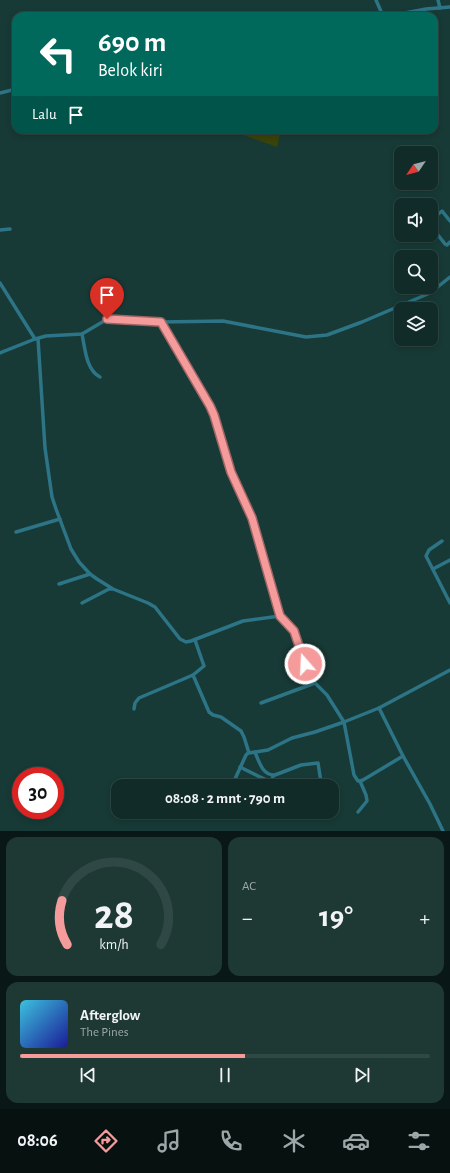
<!DOCTYPE html>
<html lang="id">
<meta charset="utf-8">
<style>
body{margin:0;font-family:"Alegreya Sans",sans-serif;background:#1e3834;color:#f1f3f6;height:100vh;display:flex;flex-direction:column;font-size:15px;white-space:nowrap}
*{box-sizing:border-box;margin:0}
p{font-size:13px;color:#9ca7a8}
.icon{flex:none;width:22px;height:22px;fill:none;stroke:currentColor;stroke-width:2;stroke-linecap:round;stroke-linejoin:round}
.map{position:relative;height:831px;overflow:hidden}
.details{display:flex;flex-direction:column;gap:6px;padding:6px;background:#091816;flex:1}
.details>*{flex:none}
.guide{position:absolute;left:12px;top:12px;width:426px;height:122px;border-radius:12px;box-shadow:0 2px 6px #0003,0 0 0 1px #304845;background:#00695c;color:#fff;overflow:hidden}
.needle{width:26px;rotate:235deg}
.tools{position:absolute;left:394px;top:146px;display:grid;gap:8px}
.tools a{display:grid;place-items:center;width:44px;height:44px;border-radius:8px;background:#112c28;box-shadow:0 2px 6px #0003,0 0 0 1px #304845;font-size:20px}
.speed{position:absolute;left:12px;top:767px;display:flex;gap:8px;font-size:20px;font-weight:700;text-align:center}
.speed>*{display:grid;place-content:center;width:52px;height:52px;border-radius:50%;background:#112c28;box-shadow:0 2px 6px #0003,0 0 0 1px #304845;line-height:1}
.speed .limit{border:6px solid #d22;background:#fff;color:#111}
.pin{position:absolute;display:grid;place-items:center;width:34px;height:34px;color:#fff;margin:-41px -17px;border-radius:50% 50% 50% 0;rotate:-45deg;box-shadow:0 0 4px #0007}
.pin .icon{rotate:45deg}
.me{position:absolute;width:44px;margin:-22px;rotate:341deg;stroke-linejoin:round;filter:drop-shadow(0 0 3px #0008)}
.turn{display:flex;align-items:center;gap:14px;height:84px;padding:0 20px;font-size:18px}
.turn .icon{width:52px;height:52px;stroke-width:2.5}
.turn b{display:block;font-size:28px;line-height:34px}
.then{display:flex;align-items:center;height:38px;padding:0 20px;background:#0003;gap:8px;font-size:15px}
.big{font-size:30px;font-weight:700;line-height:1.1}
.details .widget{flex:1;display:flex;flex-direction:column;justify-content:center;gap:6px;min-width:0;padding:0 14px;border-radius:12px;background:#1e3834}
.details .dial{align-items:center;gap:0}
.dial svg{height:104px;overflow:visible;fill:none;stroke:#304845;stroke-width:7;stroke-linecap:round;text-anchor:middle}
.dial text{fill:#f1f3f6;stroke:none}
.song{display:flex;align-items:center;gap:12px}
.cover{width:48px;height:48px;border-radius:6px;background:linear-gradient(135deg,hsl(190 70% 55%),hsl(240 70% 35%))}
.played{height:4px;border-radius:2px;background:linear-gradient(90deg,#f59b9b 55%,#304845 55%)}
.keys{display:flex;justify-content:space-around;direction:ltr}
.heat{display:flex;justify-content:space-between;align-items:center;font-size:22px;direction:ltr}
.details .tiles{flex:1;display:grid;gap:6px;grid-template-columns:1fr 1fr}
.widget:last-child{grid-column:span 2}
.trip{position:absolute;left:111px;top:779px;width:228px;height:40px;border-radius:12px;background:#112c28;box-shadow:0 2px 6px #0003,0 0 0 1px #304845;font-weight:700;line-height:40px;text-align:center}
.menu{display:flex;height:64px;justify-content:space-around;align-items:center;background:#071210;color:#9ca7a8}
.menu .icon{width:28px;height:28px}
.menu .current{color:#f59b9b}
.menu b{font-size:18px;color:#f1f3f6}
.map>svg:first-child{display:block}
.green{fill:#3a430a}
.lines{fill:none;stroke-linecap:round;stroke-linejoin:round}
.minor{stroke:#2c7486;stroke-width:3.5}
.route-casing{stroke:#9f6565;stroke-width:10}
.route{stroke:#f59b9b;stroke-width:7}
</style>
<div class="map">
<svg width="450" height="831" viewBox="0 0 450 831">
<rect width="100%" height="100%" fill="#173a36"/>
<!-- green -->
<polygon class="green" points="229,130 281,130 277,147"/>
<g class="lines">
<!-- minor -->
<g class="minor">
<polyline points="376,0 383,16"/>
<polyline points="438,0 440,8"/>
<polyline points="269,14 269,16"/>
<polyline points="389,16 426,9 450,7"/>
<polyline points="0,93 16,89"/>
<polyline points="431,220 442,211 450,221"/>
<polyline points="431,226 445,244 447,245 450,242"/>
<polyline points="0,230 10,229"/>
<polyline points="0,283 35,339"/>
<polyline points="161,322 212,410 231,472 252,518 280,616"/>
<path d="M 82,334 C 85,348 86,370 100,377"/>
<polyline points="38,339 45,448 52,497 56,509 71,549 79,562 90,574 97,579 113,589 148,603 155,607 180,639 186,642 191,641 243,621 280,616 295,633 299,647 309,675 315,683 327,695 344,722 379,708 450,670"/>
<polyline points="0,353 35,339 46,336 82,334 104,321 110,319 161,322 223,321 306,337 327,335 362,322 430,293 450,277"/>
<polyline points="16,532 60,519"/>
<polyline points="442,541 429,550 426,556 450,603"/>
<polyline points="433,569 450,560"/>
<polyline points="59,584 90,574"/>
<polyline points="82,603 109,589 112,589"/>
<polyline points="195,640 204,666 193,675 209,712 213,715 221,717 241,731 244,737 249,753 268,750 292,738 315,732 344,722 354,775 358,781 360,781 363,780 403,756"/>
<polyline points="261,703 315,683"/>
<polyline points="379,708 403,756 430,804 443,831"/>
<polyline points="134,709 135,703 139,698 193,675"/>
<path d="M 255,752 C 259,762 263,776 275,775 L 301,765 L 318,763 L 321,782"/>
<polyline points="240,767 258,776 269,781 272,780 273,776"/>
<polyline points="232,784 235,779 246,755 249,752"/>
<polyline points="358,812 367,801 366,795 360,781"/>
</g>
</g>
<g class="lines">
<!-- route casing -->
<g class="route-casing">
<polyline id="route" points="107,319 161,322 210,406 214,415 231,472 252,518 280,616 294,631 305,664"/>
</g>
<!-- route -->
<use href="#route" class="route"/>
</g>
</svg>
<div class="tools">
<a><svg class="needle" viewBox="-14 -14 28 28"><path d="M0-13l5 13h-10z" fill="#e53935"/><path d="M0 13l5-13h-10z" fill="#9ca7a8"/></svg></a>
<a><svg class="icon" aria-label="sound" viewBox="0 0 24 24"><path d="M4 9h4l5-4v14l-5-4H4zM17 9q2 3 0 6"/></svg></a>
<a><svg class="icon" aria-label="search" viewBox="0 0 24 24"><circle cx="10" cy="10" r="6"/><path d="M15 15l6 6"/></svg></a>
<a><svg class="icon" aria-label="layers" viewBox="0 0 24 24"><path d="M12 4l9 5-9 5-9-5zM3 14l9 5 9-5"/></svg></a>
</div>
<div class="speed"><div class="limit">30</div></div>
<div class="pin" style="left:107px;top:319px;background:#d93025"><svg class="icon" aria-label="arrive" viewBox="0 0 24 24"><path d="M6 21V4h12l-3 4 3 4H6"/></svg></div>
<svg class="me" style="left:305px;top:664px" viewBox="-20 -20 40 40"><circle r="17" fill="#f59b9b" stroke="#fff" stroke-width="3"/><path d="M0-11L8 9 0 5-8 9z" fill="#fff"/></svg>
<div class="trip">08:08 · 2 mnt · 790 m</div>
<div class="guide">
<div class="turn"><svg class="icon" aria-label="left" viewBox="0 0 24 24"><path d="M17 20v-9H6M10 6l-5 5 5 5"/></svg><div><b>690 m</b>Belok kiri</div></div>
<div class="then">Lalu<svg class="icon" aria-label="arrive" viewBox="0 0 24 24"><path d="M6 21V4h12l-3 4 3 4H6"/></svg></div>
</div>
</div>
<section class="details">
<div class="tiles">
<div class="widget dial"><svg viewBox="0 0 100 80">
<path d="M14 69A42 42 0 1 1 86 69"/>
<path d="M14 69A42 42 0 0 1 10 35" stroke="#f59b9b"/>
<text x="50" y="56" font-size="32" font-weight="700">28</text>
<text x="50" y="72" font-size="11">km/h</text>
</svg></div>
<div class="widget"><p>AC</p>
<div class="heat"><a>−</a><b class="big">19°</b><a>+</a></div>
</div>
<div class="widget">
<div class="song"><i class="cover"></i><div><b>Afterglow</b><p>The Pines</p></div></div>
<div class="played"></div>
<div class="keys"><svg class="icon" aria-label="previous" viewBox="0 0 24 24"><path d="M18 5L8 12l10 7zM5 5v14"/></svg><svg class="icon" aria-label="pause" viewBox="0 0 24 24"><path d="M8 5v14M16 5v14"/></svg><svg class="icon" aria-label="next" viewBox="0 0 24 24"><path d="M6 5l10 7-10 7zM19 5v14"/></svg></div>
</div>
</div>
</section>
<nav class="menu">
<b>08:06</b>
<svg class="icon current" aria-label="directions" viewBox="0 0 24 24"><path d="M12 3l9 9-9 9-9-9zM9 14v-3h6M13 9l2 2-2 2"/></svg>
<svg class="icon" aria-label="music" viewBox="0 0 24 24"><path d="M9 18V5l10-2v13"/><circle cx="6" cy="18" r="3"/><circle cx="16" cy="16" r="3"/></svg>
<svg class="icon" aria-label="phone" viewBox="0 0 24 24"><path d="M5 4h4l2 5-3 2q2 4 5 5l2-3 5 2v4C11 20 4 13 5 4z"/></svg>
<svg class="icon" aria-label="climate" viewBox="0 0 24 24"><path d="M12 3v18M4 7l16 10M4 17L20 7"/></svg>
<svg class="icon" aria-label="car" viewBox="0 0 24 24"><path d="M5 17H2v-5l4-1 3-4h7l3 4 3 1v5h-3M9 17h6M6 11h13"/><circle cx="7" cy="17" r="2"/><circle cx="17" cy="17" r="2"/></svg>
<svg class="icon" aria-label="filters" viewBox="0 0 24 24"><path d="M4 7h16M4 17h16"/><circle cx="9" cy="7" r="2"/><circle cx="15" cy="17" r="2"/></svg>
</nav>
